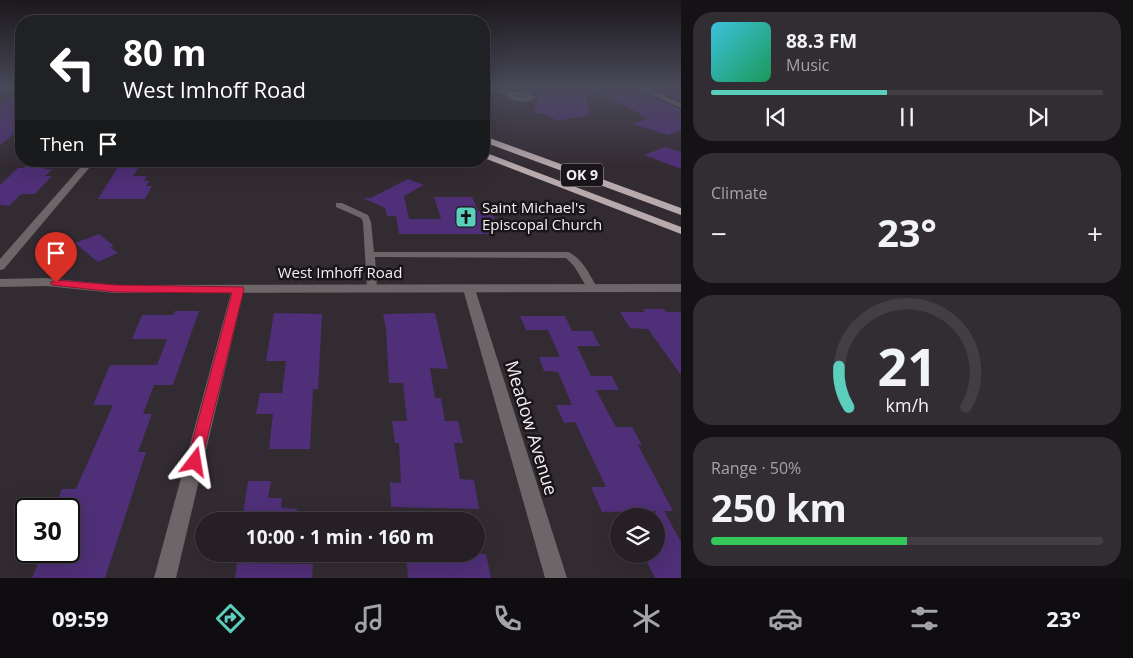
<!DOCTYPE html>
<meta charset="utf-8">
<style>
body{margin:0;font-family:"Open Sans",sans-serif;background:#322d32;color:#f1f3f6;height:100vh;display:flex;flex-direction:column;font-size:19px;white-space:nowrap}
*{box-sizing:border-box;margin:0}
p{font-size:16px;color:#a4a3a7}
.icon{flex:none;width:28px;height:28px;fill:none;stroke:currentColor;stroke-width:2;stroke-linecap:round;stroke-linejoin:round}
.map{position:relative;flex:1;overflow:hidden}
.drawer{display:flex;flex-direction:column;gap:12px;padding:12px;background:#151215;width:452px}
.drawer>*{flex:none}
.hud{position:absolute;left:15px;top:15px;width:475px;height:152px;border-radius:20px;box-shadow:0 5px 20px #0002,0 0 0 1px #423e43;background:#202124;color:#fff;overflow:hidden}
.buttons{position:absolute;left:610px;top:508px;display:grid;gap:10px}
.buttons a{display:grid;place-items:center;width:55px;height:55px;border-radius:50%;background:#262026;box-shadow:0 5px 20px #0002,0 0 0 1px #423e43;font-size:25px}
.speed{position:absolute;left:15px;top:498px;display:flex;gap:10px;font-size:25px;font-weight:700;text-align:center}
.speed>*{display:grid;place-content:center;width:65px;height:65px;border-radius:50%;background:#262026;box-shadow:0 5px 20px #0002,0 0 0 1px #423e43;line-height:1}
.speed .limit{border:2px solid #111;border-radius:8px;background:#fff;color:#111}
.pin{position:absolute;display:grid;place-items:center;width:42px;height:42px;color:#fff;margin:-51px -21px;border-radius:50% 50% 50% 0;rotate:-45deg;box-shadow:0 0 5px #0007}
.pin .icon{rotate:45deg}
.me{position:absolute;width:55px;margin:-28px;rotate:14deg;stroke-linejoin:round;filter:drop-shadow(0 0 4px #0008)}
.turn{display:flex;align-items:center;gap:18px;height:105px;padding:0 25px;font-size:22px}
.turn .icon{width:65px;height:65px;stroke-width:2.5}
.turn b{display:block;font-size:35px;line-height:42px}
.then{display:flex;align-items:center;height:48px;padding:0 25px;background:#0003;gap:10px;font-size:19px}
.big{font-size:38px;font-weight:700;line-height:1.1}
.drawer .widget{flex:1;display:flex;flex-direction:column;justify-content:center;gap:8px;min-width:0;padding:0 18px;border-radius:20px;background:#322d32}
.drawer .dial{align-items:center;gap:0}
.dial svg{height:130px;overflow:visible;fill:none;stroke:#423e43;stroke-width:7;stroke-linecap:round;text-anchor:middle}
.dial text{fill:#f1f3f6;stroke:none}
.song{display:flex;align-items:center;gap:15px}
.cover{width:60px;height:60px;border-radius:8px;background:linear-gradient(135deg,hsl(190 70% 55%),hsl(150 70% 35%))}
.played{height:5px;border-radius:2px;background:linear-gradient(90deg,#5bcebc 45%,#423e43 45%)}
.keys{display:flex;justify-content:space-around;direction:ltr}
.heat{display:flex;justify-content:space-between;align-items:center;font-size:28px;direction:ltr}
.charge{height:8px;border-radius:4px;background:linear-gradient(90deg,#34c759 50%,#423e43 0)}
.trip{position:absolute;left:195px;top:512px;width:290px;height:50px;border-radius:25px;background:#262026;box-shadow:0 5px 20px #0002,0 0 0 1px #423e43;font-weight:700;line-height:50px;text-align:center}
.menu{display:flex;height:80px;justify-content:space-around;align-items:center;background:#0f0d0f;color:#a4a3a7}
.menu .icon{width:35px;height:35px}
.menu .current{color:#5bcebc}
.menu b{font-size:22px;color:#f1f3f6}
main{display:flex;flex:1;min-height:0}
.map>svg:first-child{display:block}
.building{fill:#4f2f77}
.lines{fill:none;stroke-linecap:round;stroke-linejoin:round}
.service{fill:#6d6668;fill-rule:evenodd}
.minor{fill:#6d6668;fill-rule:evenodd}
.tertiary{fill:#6d6668;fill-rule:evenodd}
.trunk{fill:#b7a9ac;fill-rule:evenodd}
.route{fill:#e11d48;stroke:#92132f}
.labels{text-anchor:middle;stroke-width:5;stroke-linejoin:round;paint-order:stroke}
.shield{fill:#191518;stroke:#b2adb1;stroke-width:1}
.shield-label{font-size:14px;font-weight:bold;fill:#f3eef2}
.poi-label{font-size:15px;fill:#f3eef2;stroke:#191518;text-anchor:start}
.street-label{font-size:15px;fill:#f3eef2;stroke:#191518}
.near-street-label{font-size:18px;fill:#f3eef2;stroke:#191518}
</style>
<main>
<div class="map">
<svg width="681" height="578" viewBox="0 0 681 578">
<rect width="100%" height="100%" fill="#332b32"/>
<!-- building -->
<g class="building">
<polygon points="541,87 565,87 564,93 585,91 589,115 558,121 544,114 534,113"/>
<polygon points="678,87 681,87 681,101 652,89"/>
<polygon points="637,90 681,110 681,130 668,135 633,124 648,118 600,93"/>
<polygon points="19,92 21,92 21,128 0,145 0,105"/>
<polygon points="665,147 681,152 681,169 644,155"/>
<polygon points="26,166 47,166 44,169 52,169 45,176 52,176 35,194 21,194 9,206 0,205 0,185 18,168 23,168"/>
<polygon points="118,167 139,167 133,176 147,176 144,181 150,181 146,186 152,186 145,199 98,199"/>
<polygon points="408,179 424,185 404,196 409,219 441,219 434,197 472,197 478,211 491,211 496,222 492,225 495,234 399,234 396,216 387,216 385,208 363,198 371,198"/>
<polygon points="99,234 114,246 110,247 118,253 98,262 75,243"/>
<polygon points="643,309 664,309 666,312 681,312 681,375 648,329 630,328 620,312 645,312"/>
<polygon points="175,311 199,311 173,385 154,385 143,414 152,414 138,452 146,452 105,578 32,578 43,551 69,551 69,509 53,509 62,489 76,489 113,405 93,405 110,365 157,365 167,339 132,339 142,315 173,315"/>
<polygon points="274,313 322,314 318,389 313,389 310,449 269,449 273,414 256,414 260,393 282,393 286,361 266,361"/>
<polygon points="435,313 448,369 430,368 435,398 441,398 445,421 458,421 463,443 454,443 460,479 474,480 479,509 391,507 390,482 401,483 399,443 395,443 392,421 407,421 403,383 389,383 386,328 383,314"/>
<polygon points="520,316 565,316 572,331 592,331 600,346 577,346 591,376 612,376 619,390 596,390 616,427 632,427 642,445 638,445 673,511 664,511 681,542 681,578 655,578 643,554 656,554 656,511 602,512 591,487 606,487 575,422 564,423 556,405 572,405 558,372 544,371 539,357 560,357 548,330 526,330"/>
<polygon points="248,481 271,481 268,498 282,498 281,508 297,509 297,521 242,521"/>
<polygon points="406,554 486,554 491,578 408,578"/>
<polygon points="237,563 313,564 312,578 235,578"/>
</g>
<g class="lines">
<!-- service -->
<path class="service" d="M 336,203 L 342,203 L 368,215 L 371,222 L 374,252 L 568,252 C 583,258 590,276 598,289 L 593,292 L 589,291 L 574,266 L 566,258 L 382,257 L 375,257 L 377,289 L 372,292 L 368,291 L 367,289 L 363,222 L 361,218 L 336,207 Z"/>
<!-- minor -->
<g class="minor">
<rect x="0" y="87" width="21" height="3"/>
<path d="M 484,87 C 493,87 499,90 508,91 C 519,93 526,90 535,97 C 528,104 518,102 509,98 L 507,95 L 484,88 ZM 522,95 L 527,97 L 514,96 Z"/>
<polygon points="635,87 643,87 681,103 681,108"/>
<polygon points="86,161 95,161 4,269 0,270 0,259"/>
<polygon points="238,285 244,289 176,578 154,578 232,289"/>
<polygon points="469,285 475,289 567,578 545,578 463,289"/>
</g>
<!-- tertiary -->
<polygon class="tertiary" points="46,278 115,285 681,284 681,292 115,293 46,286 0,287 0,279"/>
<!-- trunk -->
<g class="trunk">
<polygon points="484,136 681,208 681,215 484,142"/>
<polygon points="484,152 681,227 681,234 484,158"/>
</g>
</g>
<!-- sky -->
<linearGradient id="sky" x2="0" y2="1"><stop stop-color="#1c181c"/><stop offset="0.52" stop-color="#4a4a5a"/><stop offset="1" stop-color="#4a4a5a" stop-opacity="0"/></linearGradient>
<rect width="681" height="168" fill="url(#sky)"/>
<!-- route -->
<polygon class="route" points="56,280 115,285 243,287 244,289 200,467 195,470 189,467 187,462 232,293 115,292 52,285 50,283"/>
<!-- icons -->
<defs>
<g id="church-square" transform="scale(1.125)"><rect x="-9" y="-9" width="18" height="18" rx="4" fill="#5bcebc" stroke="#191518"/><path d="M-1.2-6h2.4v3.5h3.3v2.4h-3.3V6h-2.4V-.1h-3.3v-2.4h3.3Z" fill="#111"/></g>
</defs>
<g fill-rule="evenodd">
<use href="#church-square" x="466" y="217"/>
</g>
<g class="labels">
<!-- shield labels -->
<rect class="shield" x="561" y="163.5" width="42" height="23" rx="4"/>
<g class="shield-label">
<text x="582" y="180">OK 9</text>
</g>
<!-- poi labels -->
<g class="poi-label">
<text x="482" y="213">Saint Michael's<tspan x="482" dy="17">Episcopal Church</tspan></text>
</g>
<!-- street labels -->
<g class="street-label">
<text x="340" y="278">West Imhoff Road</text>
</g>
<!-- near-street labels -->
<g class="near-street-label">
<text transform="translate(531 428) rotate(73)" y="6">Meadow Avenue</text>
</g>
</g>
</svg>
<div class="buttons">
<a><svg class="icon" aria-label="layers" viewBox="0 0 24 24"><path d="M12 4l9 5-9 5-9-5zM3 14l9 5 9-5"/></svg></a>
</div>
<div class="speed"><div class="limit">30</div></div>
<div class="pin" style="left:56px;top:283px;background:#d93025"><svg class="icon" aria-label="arrive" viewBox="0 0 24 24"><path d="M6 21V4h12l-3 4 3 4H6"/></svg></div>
<svg class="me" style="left:195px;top:462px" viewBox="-20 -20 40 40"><path d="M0-17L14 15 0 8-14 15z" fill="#e11d48" stroke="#fff" stroke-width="4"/></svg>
<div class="trip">10:00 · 1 min · 160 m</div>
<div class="hud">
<div class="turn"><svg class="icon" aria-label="left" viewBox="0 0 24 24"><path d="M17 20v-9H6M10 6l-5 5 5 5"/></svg><div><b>80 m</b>West Imhoff Road</div></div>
<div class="then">Then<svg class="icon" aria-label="arrive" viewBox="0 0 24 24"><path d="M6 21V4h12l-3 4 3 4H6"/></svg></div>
</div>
</div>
<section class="drawer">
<div class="widget">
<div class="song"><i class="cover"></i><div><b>88.3 FM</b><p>Music</p></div></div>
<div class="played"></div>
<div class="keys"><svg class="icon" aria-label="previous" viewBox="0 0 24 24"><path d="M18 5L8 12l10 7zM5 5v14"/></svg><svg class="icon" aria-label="pause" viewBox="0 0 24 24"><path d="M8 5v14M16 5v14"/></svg><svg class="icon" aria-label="next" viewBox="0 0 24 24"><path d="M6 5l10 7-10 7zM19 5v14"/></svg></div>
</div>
<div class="widget"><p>Climate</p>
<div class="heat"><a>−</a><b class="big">23°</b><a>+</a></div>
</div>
<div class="widget dial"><svg viewBox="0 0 100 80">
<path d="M14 69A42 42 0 1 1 86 69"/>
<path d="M14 69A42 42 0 0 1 8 44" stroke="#5bcebc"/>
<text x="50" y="56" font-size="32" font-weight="700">21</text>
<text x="50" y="72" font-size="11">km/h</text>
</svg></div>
<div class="widget"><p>Range · 50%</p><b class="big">250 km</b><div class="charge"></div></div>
</section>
</main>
<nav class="menu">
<b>09:59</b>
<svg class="icon current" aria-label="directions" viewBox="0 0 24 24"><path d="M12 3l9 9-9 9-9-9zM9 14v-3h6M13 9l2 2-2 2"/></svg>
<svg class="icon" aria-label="music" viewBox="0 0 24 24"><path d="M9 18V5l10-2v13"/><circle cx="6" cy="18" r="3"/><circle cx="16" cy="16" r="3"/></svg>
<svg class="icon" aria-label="phone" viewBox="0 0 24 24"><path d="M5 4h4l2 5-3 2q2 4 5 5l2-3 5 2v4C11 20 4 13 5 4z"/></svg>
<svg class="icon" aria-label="climate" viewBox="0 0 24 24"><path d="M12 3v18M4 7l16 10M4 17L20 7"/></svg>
<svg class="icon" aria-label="car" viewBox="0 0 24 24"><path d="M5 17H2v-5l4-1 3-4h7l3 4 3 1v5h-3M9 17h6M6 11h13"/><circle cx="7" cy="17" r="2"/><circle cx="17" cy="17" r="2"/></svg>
<svg class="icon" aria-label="filters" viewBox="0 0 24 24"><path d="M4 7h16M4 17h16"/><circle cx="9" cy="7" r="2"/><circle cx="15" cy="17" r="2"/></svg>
<b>23°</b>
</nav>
